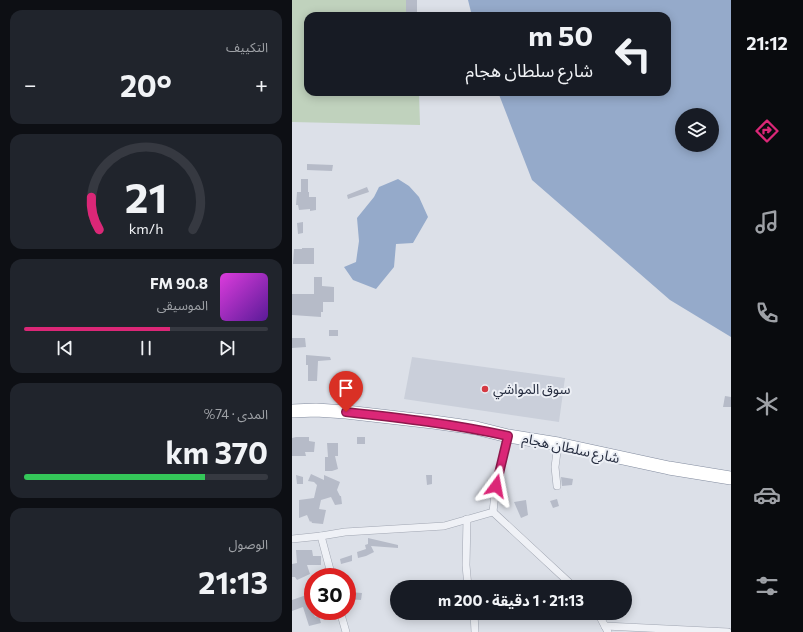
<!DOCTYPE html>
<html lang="ar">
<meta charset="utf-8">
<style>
body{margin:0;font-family:Commissioner,"Noto Sans Arabic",sans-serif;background:#20242c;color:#f1f3f6;direction:rtl;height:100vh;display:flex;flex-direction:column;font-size:15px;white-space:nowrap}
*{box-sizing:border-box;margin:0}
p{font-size:13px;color:#9ea1a6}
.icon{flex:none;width:22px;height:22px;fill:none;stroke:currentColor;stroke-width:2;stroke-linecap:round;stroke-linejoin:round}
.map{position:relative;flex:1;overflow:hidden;direction:ltr}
.drawer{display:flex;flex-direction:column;gap:10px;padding:10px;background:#0d0f14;width:292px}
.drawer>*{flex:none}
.banner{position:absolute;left:12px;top:12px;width:367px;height:84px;border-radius:12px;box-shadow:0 2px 10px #0003;direction:rtl;background:#171b24;color:#f1f3f6;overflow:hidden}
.fabs{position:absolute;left:383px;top:108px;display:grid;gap:8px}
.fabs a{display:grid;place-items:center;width:44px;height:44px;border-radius:50%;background:#171b24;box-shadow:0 2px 10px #0003;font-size:20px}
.speed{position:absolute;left:12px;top:568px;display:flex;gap:8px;font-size:20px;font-weight:700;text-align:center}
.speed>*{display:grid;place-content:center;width:52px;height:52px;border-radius:50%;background:#171b24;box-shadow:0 2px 10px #0003;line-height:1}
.speed .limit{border:6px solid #d22;background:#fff;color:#111}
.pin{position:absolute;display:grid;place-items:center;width:34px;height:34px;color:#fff;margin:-41px -17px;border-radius:50% 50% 50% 0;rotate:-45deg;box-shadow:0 0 4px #0007}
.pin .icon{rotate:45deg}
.me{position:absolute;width:44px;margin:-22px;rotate:13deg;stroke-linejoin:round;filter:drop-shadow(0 0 3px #0008)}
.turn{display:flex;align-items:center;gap:14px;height:84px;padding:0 12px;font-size:18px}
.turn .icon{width:52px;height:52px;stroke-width:2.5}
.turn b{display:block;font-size:28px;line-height:34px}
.big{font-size:30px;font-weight:700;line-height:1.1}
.drawer .card{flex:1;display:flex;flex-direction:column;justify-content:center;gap:6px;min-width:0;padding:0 14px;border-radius:12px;background:#20242c}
.drawer .dial{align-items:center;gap:0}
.dial svg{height:104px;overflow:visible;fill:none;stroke:#363941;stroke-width:7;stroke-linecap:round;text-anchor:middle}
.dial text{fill:#f1f3f6;stroke:none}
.song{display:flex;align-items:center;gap:12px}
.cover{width:48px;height:48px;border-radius:6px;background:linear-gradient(135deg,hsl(300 70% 55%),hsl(270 70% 35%))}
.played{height:4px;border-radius:2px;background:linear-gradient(90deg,#db2777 60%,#363941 60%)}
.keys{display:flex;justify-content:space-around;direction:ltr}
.heat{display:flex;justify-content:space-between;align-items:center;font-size:22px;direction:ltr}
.charge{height:6px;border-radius:3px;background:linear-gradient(90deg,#34c759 74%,#363941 0)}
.trip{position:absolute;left:98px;top:580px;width:242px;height:40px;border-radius:20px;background:#171b24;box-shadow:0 2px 10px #0003;font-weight:700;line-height:40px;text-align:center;direction:rtl}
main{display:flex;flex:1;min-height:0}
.menu{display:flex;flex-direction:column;width:72px;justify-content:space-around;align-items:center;background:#090b0e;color:#9ea1a6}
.menu .icon{width:28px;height:28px}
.menu .active{color:#db2777}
.menu b{font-size:18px;color:#f1f3f6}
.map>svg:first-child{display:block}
.built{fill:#cacfda}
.green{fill:#c0d2bd}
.water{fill:#95aaca;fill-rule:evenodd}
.building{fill:#b6bbc8}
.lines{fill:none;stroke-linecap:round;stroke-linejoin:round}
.street-casing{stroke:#a1a6b2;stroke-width:8}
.highway-casing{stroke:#838c9f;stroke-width:14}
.street{stroke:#eff1f6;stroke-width:7}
.highway{stroke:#fff;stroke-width:13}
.route-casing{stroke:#8e194d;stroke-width:10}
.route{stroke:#db2777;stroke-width:7}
.poi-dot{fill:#d53942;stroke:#eceff5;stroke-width:1.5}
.labels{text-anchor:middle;stroke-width:4;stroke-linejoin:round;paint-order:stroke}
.poi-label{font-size:14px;fill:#252c3f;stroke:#eceff5;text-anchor:start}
.street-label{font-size:14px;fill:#252c3f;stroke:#eceff5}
</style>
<main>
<nav class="menu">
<b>21:12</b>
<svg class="icon active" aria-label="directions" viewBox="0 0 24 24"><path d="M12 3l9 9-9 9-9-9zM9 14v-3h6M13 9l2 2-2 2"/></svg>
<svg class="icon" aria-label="music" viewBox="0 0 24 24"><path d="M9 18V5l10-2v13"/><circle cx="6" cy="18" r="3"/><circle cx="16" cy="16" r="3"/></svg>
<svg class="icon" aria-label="phone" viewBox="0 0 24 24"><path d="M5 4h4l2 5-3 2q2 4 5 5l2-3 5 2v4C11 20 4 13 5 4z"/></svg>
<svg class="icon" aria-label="climate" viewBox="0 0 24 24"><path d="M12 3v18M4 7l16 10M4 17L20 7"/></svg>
<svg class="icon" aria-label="car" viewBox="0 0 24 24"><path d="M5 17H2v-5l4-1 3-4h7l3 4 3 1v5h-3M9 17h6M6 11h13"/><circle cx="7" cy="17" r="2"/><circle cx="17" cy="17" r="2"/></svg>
<svg class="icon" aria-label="filters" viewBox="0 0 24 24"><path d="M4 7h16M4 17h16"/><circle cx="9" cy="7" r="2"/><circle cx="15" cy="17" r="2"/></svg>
</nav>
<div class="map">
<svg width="439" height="632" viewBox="0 0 439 632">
<rect width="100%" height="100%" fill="#dce0e8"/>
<!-- built -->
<polygon class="built" points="120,357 273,378 267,422 112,399"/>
<!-- green -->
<polygon class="green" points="0,0 123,0 124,16 16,16 16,92 127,92 128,125 0,122"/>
<!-- water -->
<g class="water">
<path d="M 176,0 L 439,0 L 439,337 L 378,300 L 240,180 L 206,92 L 375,92 L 375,16 L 180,16 ZM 390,115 L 420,115 L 420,145 L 390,145 Z"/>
<polygon points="106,179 117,186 127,197 136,217 121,243 104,244 102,267 84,289 61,280 52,267 64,262 67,241 65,218 82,197 87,187"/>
</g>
<!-- building -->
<g class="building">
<rect x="114" y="0" width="11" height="16"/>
<polygon points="15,164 41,165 40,171 15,170"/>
<polygon points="9,179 16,179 16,192 17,192 17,197 24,197 24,210 18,211 18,209 7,210 6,205 4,205 5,192 9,192"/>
<polygon points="75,187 77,192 56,199 55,195"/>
<polygon points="11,222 11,233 6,234 5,223"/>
<polygon points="10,248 22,248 22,264 1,264 2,249 10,249"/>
<polygon points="22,277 30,277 30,286 42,287 42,302 31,302 31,312 29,312 29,317 0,315 0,294 22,294"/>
<rect x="37" y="330" width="9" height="6"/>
<polygon points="0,338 13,338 14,347 0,348"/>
<polygon points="14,355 38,357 39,360 26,361 25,381 16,381 16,365 14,365"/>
<polygon points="433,396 439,397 439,407 431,407"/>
<polygon points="4,437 17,437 17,441 23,442 22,452 13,452 14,456 0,456 0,438"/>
<rect x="65" y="437" width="8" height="7"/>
<polygon points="35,443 46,443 46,456 43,456 46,469 40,471 33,471 33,457 36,457"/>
<polygon points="19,474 32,480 32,475 48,482 45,490 48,496 49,496 50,504 43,505 39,497 29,500 27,509 34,510 31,524 20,523 19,521 18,522 15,515 7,518 7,500 22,498 25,485 22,482 16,481"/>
<polygon points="4,475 11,477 11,484 5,484"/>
<polygon points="134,475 140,475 140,484 135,485"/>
<polygon points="269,477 281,479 280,485 270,486"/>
<polygon points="265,499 267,506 261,508 258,501"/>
<polygon points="234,500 236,515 229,518 222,502"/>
<polygon points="76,538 106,545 106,548 79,546 82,552 74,556 66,558 65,552 74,549 73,545 76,544"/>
<polygon points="4,550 20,550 21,556 29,556 29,565 15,565 18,574 5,580 3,577 0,577 0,564 5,563"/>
<polygon points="60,555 60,561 49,564 48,559"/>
<polygon points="57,592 70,593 69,600 56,599"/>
<polygon points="20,593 21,602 18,603 23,617 27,616 29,623 17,626 11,607 0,611 0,600"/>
</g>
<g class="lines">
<!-- street casing -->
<g class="street-casing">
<g id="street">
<polyline points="265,486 263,467 266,444"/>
<polyline points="201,512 282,587"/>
<polyline points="175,519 174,565 176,587"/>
<polyline points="29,536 40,577"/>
<polyline points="0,539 29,536 53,532 152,526 201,512 203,494 216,436"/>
<polyline points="48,611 54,632"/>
<polyline points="182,613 183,632"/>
<polyline points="306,613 316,632"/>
<polyline points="313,626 436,632"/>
</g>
</g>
<!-- highway casing -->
<g class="highway-casing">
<polyline id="highway" points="0,411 24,410 54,412 141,422 184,428 216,436 266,444 377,468 439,478"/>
</g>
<!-- street -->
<use href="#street" class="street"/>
<!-- highway -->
<use href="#highway" class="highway"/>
</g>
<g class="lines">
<!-- route casing -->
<g class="route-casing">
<path id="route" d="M 54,412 C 109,418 162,424 216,436 L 204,486"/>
</g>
<!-- route -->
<use href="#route" class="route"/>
</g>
<!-- markers -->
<circle class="poi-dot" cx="193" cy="389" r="4"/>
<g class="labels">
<!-- poi labels -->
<g class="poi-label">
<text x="201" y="394">سوق المواشي</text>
</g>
<!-- street labels -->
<g class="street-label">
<text transform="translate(279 448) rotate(12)" y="5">شارع سلطان هجام</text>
</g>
</g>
</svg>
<div class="fabs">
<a><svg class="icon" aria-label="layers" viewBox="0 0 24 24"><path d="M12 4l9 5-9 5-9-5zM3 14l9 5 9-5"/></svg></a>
</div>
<div class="speed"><div class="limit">30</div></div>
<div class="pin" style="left:54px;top:412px;background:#d93025"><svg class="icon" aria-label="arrive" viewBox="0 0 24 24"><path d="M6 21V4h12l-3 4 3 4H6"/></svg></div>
<svg class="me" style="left:204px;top:486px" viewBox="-20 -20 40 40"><path d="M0-17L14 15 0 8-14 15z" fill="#db2777" stroke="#fff" stroke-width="4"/></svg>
<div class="trip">21:13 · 1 دقيقة · 200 m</div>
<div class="banner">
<div class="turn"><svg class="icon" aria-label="left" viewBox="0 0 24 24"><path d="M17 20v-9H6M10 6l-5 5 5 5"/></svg><div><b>50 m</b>شارع سلطان هجام</div></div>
</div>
</div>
<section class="drawer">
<div class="card"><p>التكييف</p>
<div class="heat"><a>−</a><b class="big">20°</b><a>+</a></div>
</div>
<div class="card dial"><svg viewBox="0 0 100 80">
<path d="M14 69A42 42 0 1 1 86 69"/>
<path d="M14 69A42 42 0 0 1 8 44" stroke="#db2777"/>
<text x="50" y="56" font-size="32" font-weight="700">21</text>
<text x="50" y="72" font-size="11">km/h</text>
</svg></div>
<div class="card">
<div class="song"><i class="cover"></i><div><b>90.8 FM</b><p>الموسيقى</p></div></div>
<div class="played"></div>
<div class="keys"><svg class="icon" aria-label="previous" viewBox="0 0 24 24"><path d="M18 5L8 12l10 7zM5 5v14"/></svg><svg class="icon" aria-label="pause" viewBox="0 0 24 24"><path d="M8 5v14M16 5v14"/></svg><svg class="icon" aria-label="next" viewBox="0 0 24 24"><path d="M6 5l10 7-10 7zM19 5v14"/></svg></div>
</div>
<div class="card"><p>المدى · 74%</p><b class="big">370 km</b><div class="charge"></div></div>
<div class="card"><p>الوصول</p><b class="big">21:13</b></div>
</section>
</main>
